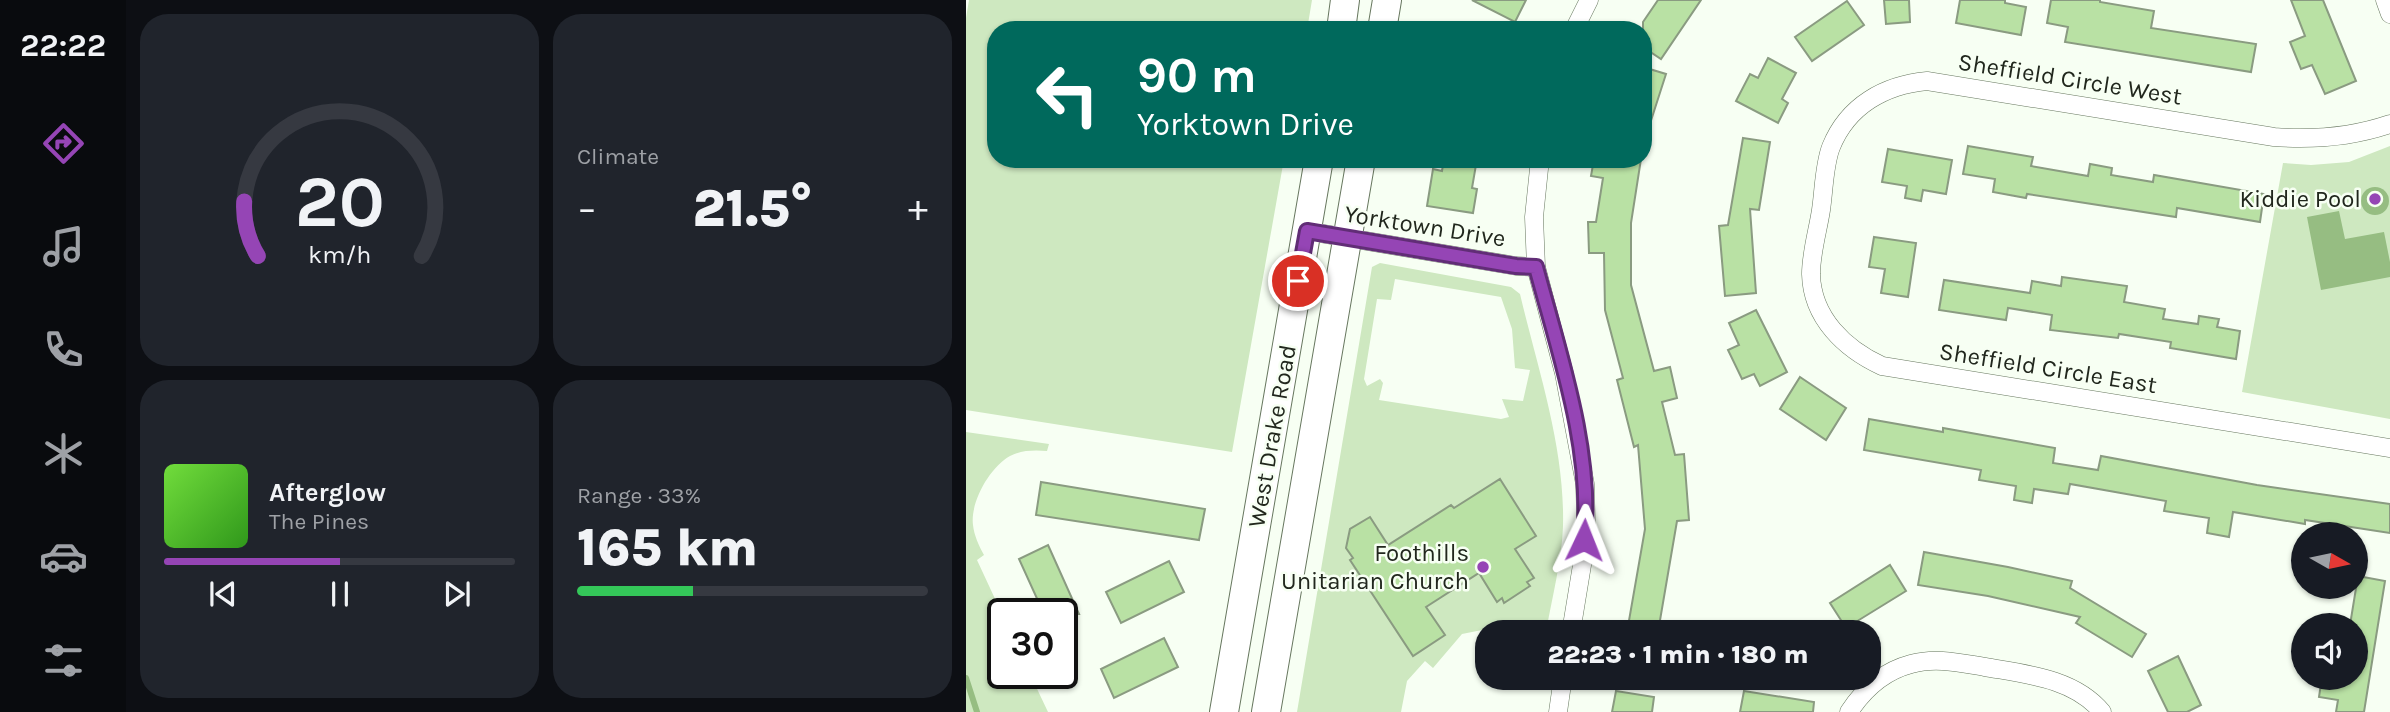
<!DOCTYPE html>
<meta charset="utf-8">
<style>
body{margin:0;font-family:Karla,sans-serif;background:#20242c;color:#f1f3f6;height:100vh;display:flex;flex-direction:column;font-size:26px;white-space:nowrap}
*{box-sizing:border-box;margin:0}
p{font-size:23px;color:#9ea1a6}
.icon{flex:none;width:38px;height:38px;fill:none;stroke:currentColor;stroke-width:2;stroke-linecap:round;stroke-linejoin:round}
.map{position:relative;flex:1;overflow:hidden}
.drawer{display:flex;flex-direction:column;gap:14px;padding:14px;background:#0d0f14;width:840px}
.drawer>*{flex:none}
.banner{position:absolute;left:21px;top:21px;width:665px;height:147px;border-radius:28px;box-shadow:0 2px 5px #0004;background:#00695c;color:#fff;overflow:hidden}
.needle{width:46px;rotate:99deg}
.controls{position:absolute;left:1325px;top:522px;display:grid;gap:14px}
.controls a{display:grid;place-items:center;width:77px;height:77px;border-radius:50%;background:#171b24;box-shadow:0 2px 5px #0004;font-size:35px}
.speed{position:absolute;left:21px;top:598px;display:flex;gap:14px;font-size:35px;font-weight:700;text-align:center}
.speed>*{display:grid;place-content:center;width:91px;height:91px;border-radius:50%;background:#171b24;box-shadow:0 2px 5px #0004;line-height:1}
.speed .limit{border:4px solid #111;border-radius:10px;background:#fff;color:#111}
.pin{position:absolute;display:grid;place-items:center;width:60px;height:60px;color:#fff;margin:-30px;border:4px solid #fff;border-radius:50%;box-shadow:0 2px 7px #0007}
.me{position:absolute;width:77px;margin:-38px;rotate:2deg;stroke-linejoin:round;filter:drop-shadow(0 0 5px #0008)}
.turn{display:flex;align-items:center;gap:24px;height:147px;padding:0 35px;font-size:32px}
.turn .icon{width:91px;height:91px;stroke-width:2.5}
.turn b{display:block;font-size:49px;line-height:60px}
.big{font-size:52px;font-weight:800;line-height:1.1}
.drawer .tile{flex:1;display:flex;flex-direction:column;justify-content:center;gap:10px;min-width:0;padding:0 24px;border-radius:28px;background:#20242c}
.drawer .dial{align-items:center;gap:0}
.dial svg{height:182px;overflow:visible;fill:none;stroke:#363941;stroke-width:7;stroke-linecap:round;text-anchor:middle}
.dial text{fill:#f1f3f6;stroke:none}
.song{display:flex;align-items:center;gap:21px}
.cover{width:84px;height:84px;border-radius:10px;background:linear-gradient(135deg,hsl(100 70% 55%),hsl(110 70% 35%))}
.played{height:7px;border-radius:4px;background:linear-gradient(90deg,#9545b5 50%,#363941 50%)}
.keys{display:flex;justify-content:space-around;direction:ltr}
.heat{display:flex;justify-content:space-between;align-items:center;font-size:38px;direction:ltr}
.charge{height:10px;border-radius:5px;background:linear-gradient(90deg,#34c759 33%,#363941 0)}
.drawer .tiles{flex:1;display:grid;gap:14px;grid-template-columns:repeat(2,1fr)}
.trip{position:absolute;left:509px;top:620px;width:406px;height:70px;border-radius:28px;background:#171b24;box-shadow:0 2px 5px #0004;font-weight:800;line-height:70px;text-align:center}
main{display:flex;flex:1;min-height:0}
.menu{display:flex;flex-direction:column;width:126px;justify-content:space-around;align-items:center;background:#090b0e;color:#9ea1a6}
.menu .icon{width:49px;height:49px}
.menu .on{color:#9545b5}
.menu b{font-size:32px;color:#f1f3f6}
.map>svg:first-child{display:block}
.green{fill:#cee8c0;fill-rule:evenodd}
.water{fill:#96bd82}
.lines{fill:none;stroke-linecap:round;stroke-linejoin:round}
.stream{stroke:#96bd82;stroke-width:6}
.building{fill:#b9e1a4;stroke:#8a9b81;stroke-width:2}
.minor-casing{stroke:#67775f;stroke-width:19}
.primary-casing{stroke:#67775f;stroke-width:30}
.minor{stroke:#fff;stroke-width:18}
.primary{stroke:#fff;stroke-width:28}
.route-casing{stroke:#612d76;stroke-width:18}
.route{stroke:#9545b5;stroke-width:12}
.poi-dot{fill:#9545b5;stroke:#f7fff3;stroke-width:2.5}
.labels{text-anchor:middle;stroke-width:5;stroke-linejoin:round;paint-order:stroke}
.street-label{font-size:24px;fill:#21271d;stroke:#f7fff3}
.poi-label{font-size:24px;fill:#21271d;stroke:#f7fff3;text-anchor:end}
</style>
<main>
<nav class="menu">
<b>22:22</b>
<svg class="icon on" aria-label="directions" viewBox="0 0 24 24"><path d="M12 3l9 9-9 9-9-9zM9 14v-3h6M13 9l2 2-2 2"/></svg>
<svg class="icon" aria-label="music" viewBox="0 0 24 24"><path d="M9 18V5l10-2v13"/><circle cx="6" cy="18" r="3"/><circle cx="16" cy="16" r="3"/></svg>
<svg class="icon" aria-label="phone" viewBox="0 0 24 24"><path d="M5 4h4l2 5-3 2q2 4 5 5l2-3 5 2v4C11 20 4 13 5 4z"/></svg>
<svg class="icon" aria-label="climate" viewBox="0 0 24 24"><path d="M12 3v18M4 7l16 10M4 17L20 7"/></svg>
<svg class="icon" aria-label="car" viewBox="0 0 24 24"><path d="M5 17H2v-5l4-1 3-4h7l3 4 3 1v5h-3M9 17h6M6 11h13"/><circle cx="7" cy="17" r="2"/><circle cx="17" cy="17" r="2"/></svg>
<svg class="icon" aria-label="filters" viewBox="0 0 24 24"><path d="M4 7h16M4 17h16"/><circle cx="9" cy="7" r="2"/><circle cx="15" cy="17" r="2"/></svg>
</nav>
<section class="drawer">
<div class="tiles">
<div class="tile dial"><svg viewBox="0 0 100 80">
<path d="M14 69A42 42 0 1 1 86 69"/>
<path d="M14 69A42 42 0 0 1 8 45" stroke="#9545b5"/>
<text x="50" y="56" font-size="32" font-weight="700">20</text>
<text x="50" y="72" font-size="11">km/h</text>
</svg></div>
<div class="tile"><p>Climate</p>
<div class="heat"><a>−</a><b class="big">21.5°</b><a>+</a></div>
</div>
<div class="tile">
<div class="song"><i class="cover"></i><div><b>Afterglow</b><p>The Pines</p></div></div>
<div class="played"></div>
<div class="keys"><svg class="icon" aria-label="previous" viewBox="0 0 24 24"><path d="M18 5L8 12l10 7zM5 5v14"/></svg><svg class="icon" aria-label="pause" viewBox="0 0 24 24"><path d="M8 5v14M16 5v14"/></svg><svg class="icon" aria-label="next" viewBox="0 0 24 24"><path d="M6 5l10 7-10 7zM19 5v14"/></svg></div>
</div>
<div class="tile"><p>Range · 33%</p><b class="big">165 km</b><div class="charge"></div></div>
</div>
</section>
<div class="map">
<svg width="1424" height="712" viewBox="0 0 1424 712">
<rect width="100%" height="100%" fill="#f7fff3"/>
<!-- green -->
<g class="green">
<polygon points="3,0 346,0 341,30 30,30 30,159 318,159 266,452 0,410 0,18"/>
<polygon points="1424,146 1424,419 1276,392 1317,163 1345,165 1383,162"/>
<path d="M 414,263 L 545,287 L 554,294 C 572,370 599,447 597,526 C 596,559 586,598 580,632 L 516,630 L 496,634 L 467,668 L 459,661 L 441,681 L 435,712 L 331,712 L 406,267 ZM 429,279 L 535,297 L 546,329 L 549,368 L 564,370 L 557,401 L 536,399 L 543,417 L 535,419 L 413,400 L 417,383 L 414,379 L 401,386 L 398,379 L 411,299 L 425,300 ZM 534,479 L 570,536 L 549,549 L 567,578 L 561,582 L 564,587 L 539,602 L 536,598 L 531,602 L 513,573 L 460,607 L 478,635 L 447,656 L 384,560 L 387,558 L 380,548 L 384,529 L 404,517 L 429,556 L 485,505 L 488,508 Z"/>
<path d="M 0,432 L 83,444 L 81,451 C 69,450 55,450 44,456 C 24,467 4,502 7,525 C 8,535 13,546 18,555 L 11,560 L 37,616 L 37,674 L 64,674 L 82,712 L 0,712 Z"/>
</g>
<!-- water -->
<g class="water">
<circle cx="1409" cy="201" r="14"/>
<polygon points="1373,211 1379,239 1418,232 1424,262 1424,277 1355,290 1341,217"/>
</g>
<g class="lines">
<!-- stream -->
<polyline class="stream" points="0,678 11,712"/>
</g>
<!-- building -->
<g class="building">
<polygon points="506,0 560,0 549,22"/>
<polygon points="692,0 735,0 695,59 677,47 677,22"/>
<polygon points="918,0 943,0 944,22 920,24"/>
<polygon points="994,0 1039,0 1039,3 1060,7 1055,35 990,23"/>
<polygon points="1085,0 1134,0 1134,2 1188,11 1185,28 1290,44 1285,72 1099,42 1102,27 1081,23"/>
<polygon points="1325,0 1357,0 1390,81 1359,94 1346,65 1335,69 1324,42 1339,36"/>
<polygon points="881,1 898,25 846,61 829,37"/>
<polygon points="802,58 830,73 816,99 822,103 812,123 770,101 784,74 792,78"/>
<polygon points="677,67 700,74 681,133 677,133"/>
<polygon points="777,138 804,142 793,210 784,209 790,293 759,296 753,226 762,225"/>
<polygon points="1002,146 1067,157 1065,166 1122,176 1124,164 1146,168 1145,175 1187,182 1188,175 1298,194 1294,222 1211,208 1210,217 1061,194 1060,198 1027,192 1029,179 997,174"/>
<polygon points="922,149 986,160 980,194 957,190 955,201 939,198 941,186 916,182"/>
<polygon points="478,159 511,159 506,188 511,189 507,213 461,206 467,169 476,171"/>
<polygon points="628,159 675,159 665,223 665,285 688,371 704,367 711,398 696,402 709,455 718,454 723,520 711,521 692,632 661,632 679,529 672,445 668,447 651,380 657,378 639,310 638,253 623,253 622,222 630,222 637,178 625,176"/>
<polygon points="908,237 950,243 942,297 915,293 919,269 903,267"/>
<polygon points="1096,277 1161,286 1158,302 1199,309 1197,319 1232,324 1233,316 1253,319 1251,327 1274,331 1270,359 1204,348 1205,342 1153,334 1152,338 1084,330 1086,315 1042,308 1040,320 973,310 978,280 1064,293 1066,281 1095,286"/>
<polygon points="790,310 821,372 794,386 788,374 776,379 762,350 773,345 763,323"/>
<polygon points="834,377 880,408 860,440 814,409"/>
<polygon points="903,419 977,432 977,428 1089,448 1087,463 1132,470 1135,456 1291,485 1424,504 1424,533 1339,520 1339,524 1267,512 1263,537 1241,533 1243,518 1198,511 1200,501 1104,484 1102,494 1068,489 1066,503 1048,500 1050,486 1013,480 1015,470 898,450"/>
<polygon points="534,479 570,536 549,549 568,578 561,582 564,586 538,603 536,598 531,602 513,573 460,607 479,635 447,656 384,560 387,558 380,548 384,529 404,517 422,545 485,505 488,508"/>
<polygon points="75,482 239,509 233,540 70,515"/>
<polygon points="82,545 113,614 78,614 53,559"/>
<polygon points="958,552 1042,567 1106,581 1104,588 1180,634 1166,657 1110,623 1114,617 1022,596 952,585"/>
<polygon points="203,561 218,592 155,623 140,592"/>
<polygon points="924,565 940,591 880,628 864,603"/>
<polygon points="1392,576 1419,581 1398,712 1370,712 1372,700 1353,697 1356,677 1390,677 1390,625 1384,625"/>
<polygon points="198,638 212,667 148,698 135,669"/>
<polygon points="1212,656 1235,705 1221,712 1202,712 1182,671"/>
<polygon points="650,691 688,697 686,712 646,712"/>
<polygon points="778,691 848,702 847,712 774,712"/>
</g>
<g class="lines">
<!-- minor casing -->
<g class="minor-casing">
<g id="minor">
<polyline points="1419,0 1424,14"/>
<polyline points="608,30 623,0"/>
<path d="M 1424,124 C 1386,137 1348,140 1308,137 L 961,81 C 919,85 882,105 865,147 C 858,165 858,190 855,210 C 852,230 845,253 845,274 C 846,318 879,349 916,366 L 1424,448"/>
<polyline points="574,159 568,217 570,267 598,373 619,484 620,522 617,559 605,632"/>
<polyline points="341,231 550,266 570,267"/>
<polyline points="592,712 597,677"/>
<path d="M 883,712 C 898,689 918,671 945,664 C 970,657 994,663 1019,667 C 1059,674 1108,678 1136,712"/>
</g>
</g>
<!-- primary casing -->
<g class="primary-casing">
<g id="primary">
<polyline points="375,30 379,0"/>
<polyline points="416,30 421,0"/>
<polyline points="258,712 353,159"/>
<polyline points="300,712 395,159"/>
</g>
</g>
<!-- minor -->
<use href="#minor" class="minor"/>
<!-- primary -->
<use href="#primary" class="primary"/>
</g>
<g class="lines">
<!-- route casing -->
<g class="route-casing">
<path id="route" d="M 332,281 L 341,231 L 550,266 L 570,267 C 593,353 627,450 618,540"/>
</g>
<!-- route -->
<use href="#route" class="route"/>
</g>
<!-- markers -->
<g class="poi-dot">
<circle cx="1409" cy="199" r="7"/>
<circle cx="517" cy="567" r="7"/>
</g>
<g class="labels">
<!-- street labels -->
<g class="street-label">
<text transform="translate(1104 79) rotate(9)" y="8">Sheffield Circle West</text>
<text transform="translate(459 226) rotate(9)" y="8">Yorktown Drive</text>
<text transform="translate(1082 368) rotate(9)" y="8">Sheffield Circle East</text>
<text transform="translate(306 436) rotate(-80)" y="8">West Drake Road</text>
</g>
<!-- poi labels -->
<g class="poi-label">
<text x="1395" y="207">Kiddie Pool</text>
<text x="503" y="561">Foothills<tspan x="503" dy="28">Unitarian Church</tspan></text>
</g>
</g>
</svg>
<div class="controls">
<a><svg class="needle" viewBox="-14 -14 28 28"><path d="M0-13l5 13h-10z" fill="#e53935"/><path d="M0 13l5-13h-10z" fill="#9ea1a6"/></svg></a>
<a><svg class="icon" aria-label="sound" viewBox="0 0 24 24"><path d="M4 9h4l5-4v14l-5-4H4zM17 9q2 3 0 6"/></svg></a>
</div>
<div class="speed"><div class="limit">30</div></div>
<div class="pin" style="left:332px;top:281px;background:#d93025"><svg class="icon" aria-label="arrive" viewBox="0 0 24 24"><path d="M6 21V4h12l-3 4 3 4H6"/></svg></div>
<svg class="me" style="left:618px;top:540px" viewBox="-20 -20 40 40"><path d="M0-17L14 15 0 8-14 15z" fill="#9545b5" stroke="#fff" stroke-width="4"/></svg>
<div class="trip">22:23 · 1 min · 180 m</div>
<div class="banner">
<div class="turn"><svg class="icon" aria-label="left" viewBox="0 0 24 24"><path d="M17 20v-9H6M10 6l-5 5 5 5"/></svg><div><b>90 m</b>Yorktown Drive</div></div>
</div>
</div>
</main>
